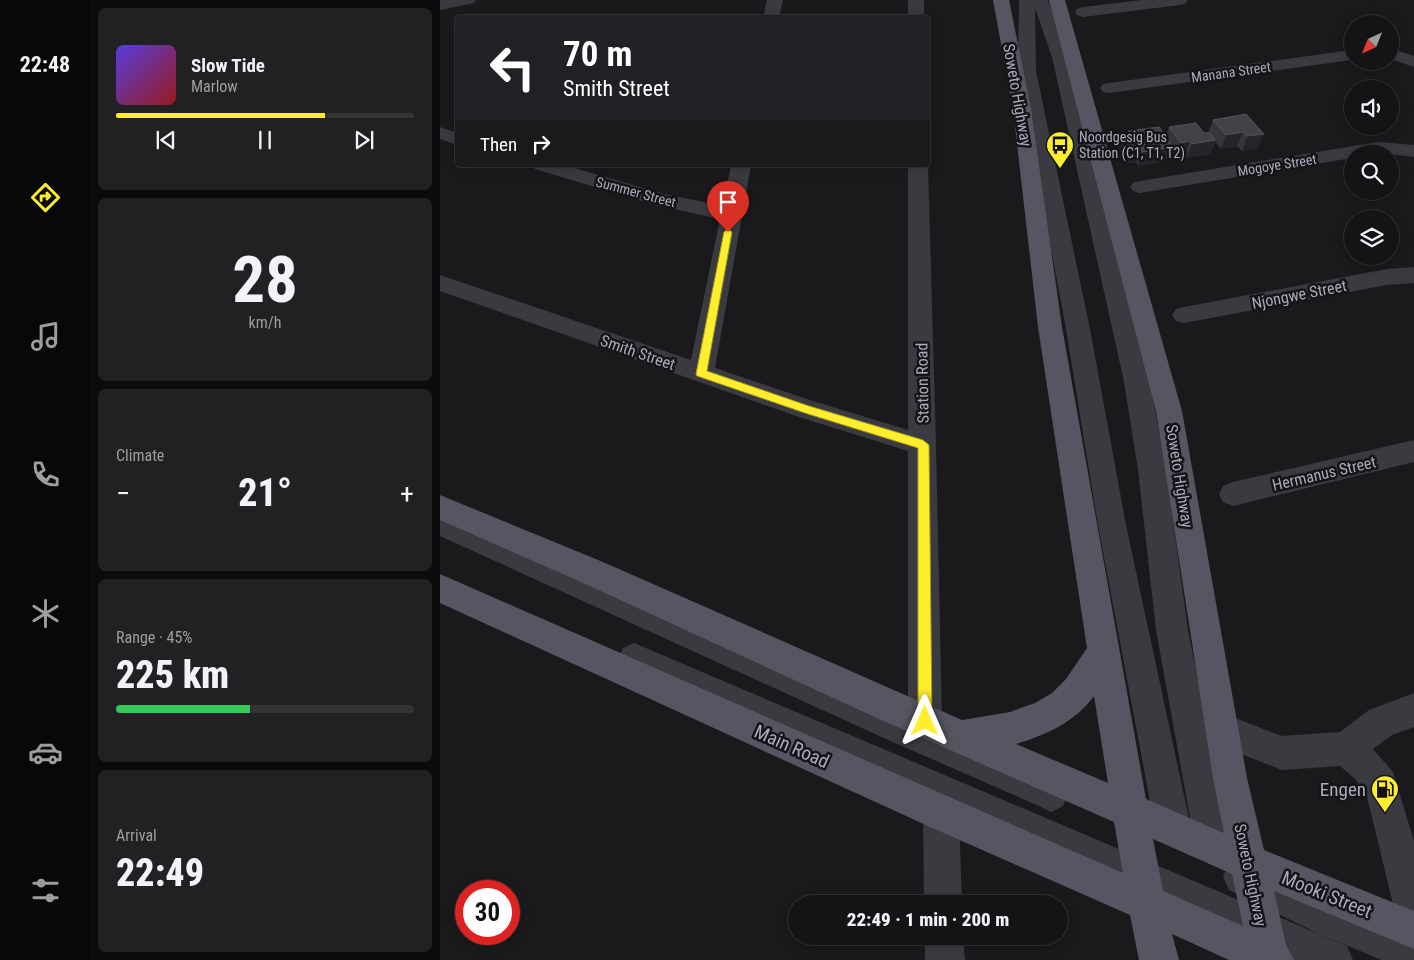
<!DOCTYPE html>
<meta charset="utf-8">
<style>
body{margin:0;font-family:"Roboto Condensed",sans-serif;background:#212022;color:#f1f3f6;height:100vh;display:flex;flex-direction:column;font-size:19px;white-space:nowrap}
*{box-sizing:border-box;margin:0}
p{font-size:16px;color:#9d9ea0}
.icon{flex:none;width:28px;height:28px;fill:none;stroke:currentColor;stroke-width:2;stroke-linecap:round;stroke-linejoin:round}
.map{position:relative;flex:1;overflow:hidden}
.details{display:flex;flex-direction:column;gap:8px;padding:8px;background:#0b0a0c;width:350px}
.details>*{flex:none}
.top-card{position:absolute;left:15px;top:15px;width:475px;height:152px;border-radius:5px;box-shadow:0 2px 12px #0003,0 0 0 1px #333234;background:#202124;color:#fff;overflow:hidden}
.needle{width:32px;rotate:223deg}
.tools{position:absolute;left:904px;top:15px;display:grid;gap:10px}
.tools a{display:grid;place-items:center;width:55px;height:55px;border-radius:50%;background:#141315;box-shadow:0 2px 12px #0003,0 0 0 1px #333234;font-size:25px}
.speed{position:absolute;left:15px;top:880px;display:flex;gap:10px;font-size:25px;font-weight:700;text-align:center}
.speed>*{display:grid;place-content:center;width:65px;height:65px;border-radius:50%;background:#141315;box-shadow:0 2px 12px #0003,0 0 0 1px #333234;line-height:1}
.speed .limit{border:8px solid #d22;background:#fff;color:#111}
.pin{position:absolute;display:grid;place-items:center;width:42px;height:42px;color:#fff;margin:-51px -21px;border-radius:50% 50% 50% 0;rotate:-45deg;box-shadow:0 0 5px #0007}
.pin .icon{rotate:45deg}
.me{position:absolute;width:55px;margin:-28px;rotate:0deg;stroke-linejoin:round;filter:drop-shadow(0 0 4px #0008)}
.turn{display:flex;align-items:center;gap:18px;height:105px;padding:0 25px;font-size:22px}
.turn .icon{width:65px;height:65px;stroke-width:2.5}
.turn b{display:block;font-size:35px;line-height:42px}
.then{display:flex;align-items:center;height:48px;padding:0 25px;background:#0003;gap:10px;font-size:19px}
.big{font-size:38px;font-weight:800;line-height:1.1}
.details .card{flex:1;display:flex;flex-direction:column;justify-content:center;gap:8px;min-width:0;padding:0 18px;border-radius:8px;background:#212022}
.details .dial{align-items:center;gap:0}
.dial b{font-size:65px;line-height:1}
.song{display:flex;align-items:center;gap:15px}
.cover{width:60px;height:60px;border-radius:8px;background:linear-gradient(135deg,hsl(250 70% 55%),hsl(0 70% 35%))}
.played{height:5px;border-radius:2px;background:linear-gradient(90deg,#ffee2e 70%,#333234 70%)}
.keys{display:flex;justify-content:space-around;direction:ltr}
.heat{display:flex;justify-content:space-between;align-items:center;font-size:28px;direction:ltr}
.charge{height:8px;border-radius:4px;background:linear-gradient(90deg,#34c759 45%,#333234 0)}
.trip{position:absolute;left:348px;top:895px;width:280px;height:50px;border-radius:25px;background:#141315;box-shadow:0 2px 12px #0003,0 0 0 1px #333234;font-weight:800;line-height:50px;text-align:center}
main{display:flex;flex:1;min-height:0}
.menu{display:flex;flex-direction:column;width:90px;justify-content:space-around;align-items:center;background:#080808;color:#9d9ea0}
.menu .icon{width:35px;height:35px}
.menu .current{color:#ffee2e}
.menu b{font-size:22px;color:#f1f3f6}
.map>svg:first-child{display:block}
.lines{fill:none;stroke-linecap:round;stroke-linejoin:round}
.minor{fill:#3a3a41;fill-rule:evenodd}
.major{fill:#565561;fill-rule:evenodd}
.wall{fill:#36353a}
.shaded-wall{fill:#252428}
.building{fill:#424248;stroke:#52525a}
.route{fill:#ffee2e;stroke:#a69b1e}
.labels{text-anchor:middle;stroke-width:5;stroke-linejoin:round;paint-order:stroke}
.far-street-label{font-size:14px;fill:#aaabbd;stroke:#151417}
.far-poi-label{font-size:14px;fill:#aaabbd;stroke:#151417;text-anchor:start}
.street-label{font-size:16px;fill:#aaabbd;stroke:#151417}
.near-street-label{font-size:19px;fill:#aaabbd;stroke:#151417}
.near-poi-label{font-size:19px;fill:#aaabbd;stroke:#151417;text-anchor:end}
</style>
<main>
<nav class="menu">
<b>22:48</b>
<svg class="icon current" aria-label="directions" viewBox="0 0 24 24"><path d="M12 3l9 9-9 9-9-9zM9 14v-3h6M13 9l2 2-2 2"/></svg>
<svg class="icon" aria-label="music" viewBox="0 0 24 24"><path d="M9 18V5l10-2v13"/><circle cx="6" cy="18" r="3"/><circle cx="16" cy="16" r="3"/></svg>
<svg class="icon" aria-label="phone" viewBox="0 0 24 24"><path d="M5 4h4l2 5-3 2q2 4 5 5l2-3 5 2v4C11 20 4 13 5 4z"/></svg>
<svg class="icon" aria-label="climate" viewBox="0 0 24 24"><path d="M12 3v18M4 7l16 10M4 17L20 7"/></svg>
<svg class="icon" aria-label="car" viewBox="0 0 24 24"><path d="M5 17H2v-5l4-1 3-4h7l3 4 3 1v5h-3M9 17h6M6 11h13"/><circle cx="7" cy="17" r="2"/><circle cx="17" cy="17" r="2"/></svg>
<svg class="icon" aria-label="filters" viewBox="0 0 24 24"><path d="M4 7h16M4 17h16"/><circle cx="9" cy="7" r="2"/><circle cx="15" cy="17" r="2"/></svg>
</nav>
<section class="details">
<div class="card">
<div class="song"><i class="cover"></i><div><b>Slow Tide</b><p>Marlow</p></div></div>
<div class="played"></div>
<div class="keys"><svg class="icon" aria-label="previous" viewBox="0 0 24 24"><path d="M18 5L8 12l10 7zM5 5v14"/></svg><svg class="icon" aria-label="pause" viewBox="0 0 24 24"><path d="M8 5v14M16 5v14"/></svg><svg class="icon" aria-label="next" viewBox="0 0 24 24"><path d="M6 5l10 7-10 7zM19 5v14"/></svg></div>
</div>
<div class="card dial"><b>28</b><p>km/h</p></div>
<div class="card"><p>Climate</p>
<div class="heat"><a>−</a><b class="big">21°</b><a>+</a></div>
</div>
<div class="card"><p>Range · 45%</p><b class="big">225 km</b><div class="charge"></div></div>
<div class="card"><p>Arrival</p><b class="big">22:49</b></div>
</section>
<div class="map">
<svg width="974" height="960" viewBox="0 0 974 960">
<rect width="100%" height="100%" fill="#1a191c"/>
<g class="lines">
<!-- minor -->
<g class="minor">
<polygon points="0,0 36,0 34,3 0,10"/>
<polygon points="327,0 343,0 339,18 323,18"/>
<rect x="468" y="0" width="16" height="18"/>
<polygon points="579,0 608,0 628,57 710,382 726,470 748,630 767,725 770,718 782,713 842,736 900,732 929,710 974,693 974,727 952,735 933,749 953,772 974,841 974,931 960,926 955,912 926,793 914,778 900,766 842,770 770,742 791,845 786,858 773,863 760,858 755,845 716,630 698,470 684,382 612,57 595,8 596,71 650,329 686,525 751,828 746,841 733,846 720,841 715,828 658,525 626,329 578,71"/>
<polygon points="702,0 748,0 746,3 740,5 643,17 637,15 635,12 637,9 643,7"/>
<polygon points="950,48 974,56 974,67 950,59"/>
<polygon points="912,50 912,60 669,93 663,92 660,88 663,84 669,83"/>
<polygon points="0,127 18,133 18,145 0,139"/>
<polygon points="938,142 974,145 974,157 950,154 912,154 912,158 700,193 693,191 690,187 693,183 700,181"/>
<polygon points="92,165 124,165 224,194 283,206 291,165 311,165 275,368 370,400 468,430 468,165 488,165 496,445 502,721 499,728 623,782 629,794 623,806 611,812 599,806 446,739 0,536 0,510 468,715 468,451 359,417 0,291 0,275 251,360 280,219 215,205 95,169"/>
<polygon points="974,267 974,283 947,285 744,323 736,321 732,315 736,309 744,307 947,269"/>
<polygon points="974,440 974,462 793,506 783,502 779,494 783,486 793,482"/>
<polygon points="194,643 907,946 913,960 847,960 519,817 522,904 484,904 483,813 487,803 183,670 178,659 183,648"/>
<polygon points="802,858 907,906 974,934 974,960 942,960 879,934 789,890 783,877 789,864"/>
<polygon points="485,936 523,936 525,960 485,960"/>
</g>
<!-- major -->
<path class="major" d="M 553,0 L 569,0 L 591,109 L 622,327 L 706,799 L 784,833 L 773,778 L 716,411 L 609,0 L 625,0 L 742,411 L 807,778 L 824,850 L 974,911 L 974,949 L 834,891 L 846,945 L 854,960 L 789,960 L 732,934 L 739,960 L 699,960 L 690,915 L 488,826 L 0,603 L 0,574 L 683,873 L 674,822 L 437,718 L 141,582 L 0,520 L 0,495 L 163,562 L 522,720 L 570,712 L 595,703 L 612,693 L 626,679 L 647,648 L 598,327 L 573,109 ZM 654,696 L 668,783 L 576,744 C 606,735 635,722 654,696 ZM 713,839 L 792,874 L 803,926 L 723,891 Z"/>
</g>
<!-- wall -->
<polygon class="wall" points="806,114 818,148 802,151 797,146 781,149 775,142 770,154 747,158 745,155 736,157 730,148 726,159 723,159 722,162 698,166 696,162 684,164 679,156 682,141 686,141 688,131 723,137 725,139 729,127 764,133 768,133 773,120"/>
<!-- shaded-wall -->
<g class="shaded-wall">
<polygon points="803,132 797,146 781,149 786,135"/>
<polygon points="824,134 818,148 802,151 807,136"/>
<polygon points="775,140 770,154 747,158 752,144"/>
<polygon points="750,141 745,155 736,157 741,143"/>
<polygon points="731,144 726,159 723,159 722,162 698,166 702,152"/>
<polygon points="700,148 696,162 684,164 687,150"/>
</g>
<!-- building -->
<g class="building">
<polygon points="806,114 824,134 807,136 803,132 786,135 773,120"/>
<polygon points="756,123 764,133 770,133 775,140 752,144 750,141 741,143 729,127"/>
<polygon points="719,127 724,134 720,134 731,144 725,145 727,148 702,152 700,148 687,150 682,141 694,140 688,131"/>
</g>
<!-- route -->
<polygon class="route" points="288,229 292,232 267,371 369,406 483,440 489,445 492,721 490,726 485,728 480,726 478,721 478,448 368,414 257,376 256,374 284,232"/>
<!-- icons -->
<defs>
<g id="bus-pin" transform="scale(1.4375)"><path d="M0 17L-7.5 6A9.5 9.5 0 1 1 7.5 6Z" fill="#ffee2e" stroke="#151417"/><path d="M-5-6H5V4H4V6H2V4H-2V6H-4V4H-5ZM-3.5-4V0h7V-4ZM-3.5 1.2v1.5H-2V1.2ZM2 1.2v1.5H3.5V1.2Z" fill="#111"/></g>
<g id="fuel-pin" transform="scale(1.4375)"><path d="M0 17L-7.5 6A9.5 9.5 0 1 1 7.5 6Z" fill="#ffee2e" stroke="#151417"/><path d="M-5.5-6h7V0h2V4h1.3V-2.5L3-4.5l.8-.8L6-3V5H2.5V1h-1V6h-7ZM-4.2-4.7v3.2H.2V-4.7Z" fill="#111"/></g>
</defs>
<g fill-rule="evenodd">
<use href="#bus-pin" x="620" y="145"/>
<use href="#fuel-pin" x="945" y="789"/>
</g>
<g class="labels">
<!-- far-street labels -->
<g class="far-street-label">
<text transform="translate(791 72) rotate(-8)" y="5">Manana Street</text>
<text transform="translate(837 165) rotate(-9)" y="5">Mogoye Street</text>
<text transform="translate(196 192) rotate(15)" y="5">Summer Street</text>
</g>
<!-- far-poi labels -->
<g class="far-poi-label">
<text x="639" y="142">Noordgesig Bus<tspan x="639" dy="16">Station (C1, T1, T2)</tspan></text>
</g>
<!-- street labels -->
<g class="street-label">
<text transform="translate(578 95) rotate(80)" y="6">Soweto Highway</text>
<text transform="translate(859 294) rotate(-11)" y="6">Njongwe Street</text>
<text transform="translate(198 352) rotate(19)" y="6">Smith Street</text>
<text transform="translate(482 383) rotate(-91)" y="6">Station Road</text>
<text transform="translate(884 473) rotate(-13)" y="6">Hermanus Street</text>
<text transform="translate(740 476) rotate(81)" y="6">Soweto Highway</text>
<text transform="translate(811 875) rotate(78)" y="6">Soweto Highway</text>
</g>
<!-- near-street labels -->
<g class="near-street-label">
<text transform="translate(352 746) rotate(24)" y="7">Main Road</text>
<text transform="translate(887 894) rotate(22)" y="7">Mooki Street</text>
</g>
<!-- near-poi labels -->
<g class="near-poi-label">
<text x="926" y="796">Engen</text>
</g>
</g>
</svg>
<div class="tools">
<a><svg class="needle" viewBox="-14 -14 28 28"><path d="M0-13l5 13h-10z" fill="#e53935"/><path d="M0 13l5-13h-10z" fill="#9d9ea0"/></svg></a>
<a><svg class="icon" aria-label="sound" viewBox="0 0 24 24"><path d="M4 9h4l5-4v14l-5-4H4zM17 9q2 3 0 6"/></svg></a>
<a><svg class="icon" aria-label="search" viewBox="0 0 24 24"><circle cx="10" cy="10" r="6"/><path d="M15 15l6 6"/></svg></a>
<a><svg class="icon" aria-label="layers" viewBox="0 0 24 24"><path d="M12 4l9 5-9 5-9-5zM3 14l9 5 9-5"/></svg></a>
</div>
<div class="speed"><div class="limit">30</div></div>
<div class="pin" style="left:288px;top:232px;background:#d93025"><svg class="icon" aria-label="arrive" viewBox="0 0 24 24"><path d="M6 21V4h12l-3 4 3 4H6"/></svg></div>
<svg class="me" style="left:485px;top:721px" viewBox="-20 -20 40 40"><path d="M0-17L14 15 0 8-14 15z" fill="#ffee2e" stroke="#fff" stroke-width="4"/></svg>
<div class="trip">22:49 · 1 min · 200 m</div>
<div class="top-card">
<div class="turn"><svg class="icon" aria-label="left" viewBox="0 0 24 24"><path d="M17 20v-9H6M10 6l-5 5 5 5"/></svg><div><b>70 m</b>Smith Street</div></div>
<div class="then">Then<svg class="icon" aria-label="right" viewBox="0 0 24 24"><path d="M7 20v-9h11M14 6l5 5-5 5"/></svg></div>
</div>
</div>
</main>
